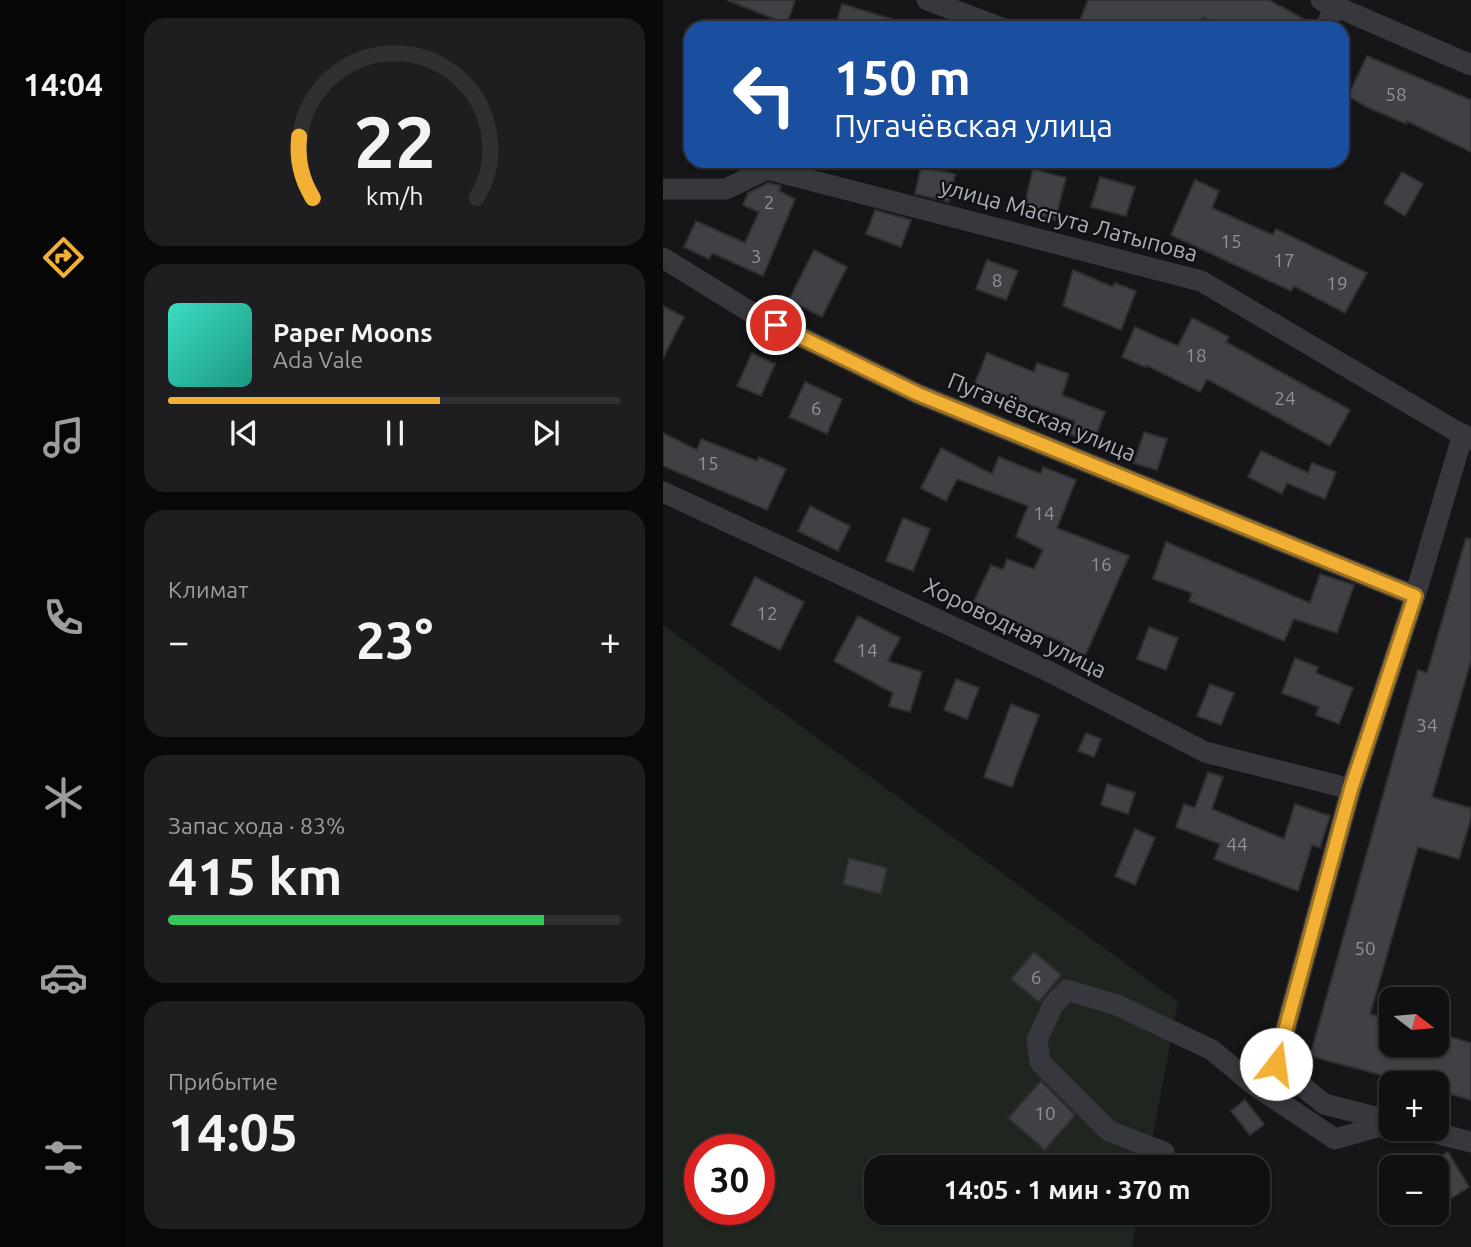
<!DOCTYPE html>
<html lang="ru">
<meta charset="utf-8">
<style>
body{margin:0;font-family:Ubuntu,sans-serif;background:#1e1e20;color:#f1f3f6;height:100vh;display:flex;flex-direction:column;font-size:26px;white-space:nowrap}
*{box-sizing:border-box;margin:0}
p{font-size:23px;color:#9c9d9f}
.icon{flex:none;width:38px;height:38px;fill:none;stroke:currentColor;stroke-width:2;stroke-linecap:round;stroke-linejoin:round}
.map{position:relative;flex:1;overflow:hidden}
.details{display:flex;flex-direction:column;gap:18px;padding:18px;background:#09090a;width:537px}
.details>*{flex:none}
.hud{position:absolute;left:21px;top:21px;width:665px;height:147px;border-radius:21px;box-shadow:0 2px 5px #0004,0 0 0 2px #303032;background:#1a4fa0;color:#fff;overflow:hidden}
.needle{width:46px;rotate:106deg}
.controls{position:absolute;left:716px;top:987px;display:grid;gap:14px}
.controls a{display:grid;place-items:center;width:70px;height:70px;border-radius:14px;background:#101012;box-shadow:0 2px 5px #0004,0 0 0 2px #303032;font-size:35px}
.speed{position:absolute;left:21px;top:1134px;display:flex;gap:14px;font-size:35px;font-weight:700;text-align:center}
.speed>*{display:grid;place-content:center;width:91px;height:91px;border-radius:50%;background:#101012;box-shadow:0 2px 5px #0004,0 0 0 2px #303032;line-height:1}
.speed .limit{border:10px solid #d22;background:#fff;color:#111}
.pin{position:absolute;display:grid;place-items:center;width:60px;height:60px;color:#fff;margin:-30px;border:4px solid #fff;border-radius:50%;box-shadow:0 2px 7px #0007}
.me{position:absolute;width:77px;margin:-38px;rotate:15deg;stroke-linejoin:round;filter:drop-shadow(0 0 5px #0008)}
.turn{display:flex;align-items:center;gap:24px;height:147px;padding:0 35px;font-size:32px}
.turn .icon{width:91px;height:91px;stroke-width:2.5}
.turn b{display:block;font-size:49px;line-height:60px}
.big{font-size:52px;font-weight:700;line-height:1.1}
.details .card{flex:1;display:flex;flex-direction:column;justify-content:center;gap:10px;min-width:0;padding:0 24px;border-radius:21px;background:#1e1e20}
.details .dial{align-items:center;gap:0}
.dial svg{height:182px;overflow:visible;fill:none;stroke:#303032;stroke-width:7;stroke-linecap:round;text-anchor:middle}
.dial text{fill:#f1f3f6;stroke:none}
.song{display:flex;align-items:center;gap:21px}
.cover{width:84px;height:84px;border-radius:10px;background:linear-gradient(135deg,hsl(170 70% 55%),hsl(170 70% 35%))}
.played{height:7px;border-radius:4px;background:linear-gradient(90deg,#f2b134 60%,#303032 60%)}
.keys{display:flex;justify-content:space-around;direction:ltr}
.heat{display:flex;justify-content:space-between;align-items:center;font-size:38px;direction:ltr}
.charge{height:10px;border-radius:5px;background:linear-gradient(90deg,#34c759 83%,#303032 0)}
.trip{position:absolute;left:201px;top:1155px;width:406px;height:70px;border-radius:21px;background:#101012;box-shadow:0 2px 5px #0004,0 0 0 2px #303032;font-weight:700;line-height:70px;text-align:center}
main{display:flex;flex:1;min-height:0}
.dock{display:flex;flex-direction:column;width:126px;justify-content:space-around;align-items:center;background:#060607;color:#9c9d9f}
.dock .icon{width:49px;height:49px}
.dock .active{color:#f2b134}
.dock b{font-size:32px;color:#f1f3f6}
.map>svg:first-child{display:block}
.green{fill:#1e261f;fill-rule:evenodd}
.building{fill:#404145;stroke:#303034;stroke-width:2}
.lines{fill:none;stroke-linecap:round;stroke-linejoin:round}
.street{stroke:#37383d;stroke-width:21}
.route-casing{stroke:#9d7322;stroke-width:18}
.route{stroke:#f2b134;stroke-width:12}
.labels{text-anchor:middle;stroke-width:5;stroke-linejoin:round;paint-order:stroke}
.number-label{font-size:19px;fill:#8e929b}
.street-label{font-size:23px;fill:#a8adb8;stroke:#111113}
</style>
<main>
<nav class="dock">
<b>14:04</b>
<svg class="icon active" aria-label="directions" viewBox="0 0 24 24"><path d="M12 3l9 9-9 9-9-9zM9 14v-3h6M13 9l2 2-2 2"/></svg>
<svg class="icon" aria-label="music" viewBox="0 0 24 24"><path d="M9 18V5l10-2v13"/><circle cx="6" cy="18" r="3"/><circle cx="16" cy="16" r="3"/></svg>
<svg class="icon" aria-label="phone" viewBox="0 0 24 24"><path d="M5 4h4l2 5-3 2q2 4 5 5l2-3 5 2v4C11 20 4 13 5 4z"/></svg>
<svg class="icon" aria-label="climate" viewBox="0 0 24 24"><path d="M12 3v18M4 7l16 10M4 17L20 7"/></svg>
<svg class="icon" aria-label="car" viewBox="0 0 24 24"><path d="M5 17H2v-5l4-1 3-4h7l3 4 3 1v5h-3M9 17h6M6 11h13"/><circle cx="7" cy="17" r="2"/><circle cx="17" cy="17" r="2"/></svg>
<svg class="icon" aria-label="filters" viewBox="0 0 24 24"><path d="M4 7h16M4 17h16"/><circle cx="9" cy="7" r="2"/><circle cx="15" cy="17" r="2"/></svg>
</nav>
<section class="details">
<div class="card dial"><svg viewBox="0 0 100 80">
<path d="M14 69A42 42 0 1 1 86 69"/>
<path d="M14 69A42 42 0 0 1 8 42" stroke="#f2b134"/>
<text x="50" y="56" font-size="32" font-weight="700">22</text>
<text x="50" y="72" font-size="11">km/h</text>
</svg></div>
<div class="card">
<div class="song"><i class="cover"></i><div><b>Paper Moons</b><p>Ada Vale</p></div></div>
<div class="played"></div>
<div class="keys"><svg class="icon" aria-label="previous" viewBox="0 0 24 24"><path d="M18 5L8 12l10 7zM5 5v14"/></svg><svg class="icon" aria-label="pause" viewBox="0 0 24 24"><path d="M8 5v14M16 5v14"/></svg><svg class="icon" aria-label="next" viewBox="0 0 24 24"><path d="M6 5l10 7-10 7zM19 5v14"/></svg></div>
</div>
<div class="card"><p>Климат</p>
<div class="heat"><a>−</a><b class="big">23°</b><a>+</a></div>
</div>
<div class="card"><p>Запас хода · 83%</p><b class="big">415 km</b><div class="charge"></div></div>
<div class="card"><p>Прибытие</p><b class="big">14:05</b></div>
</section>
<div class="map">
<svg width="808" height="1247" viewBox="0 0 808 1247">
<rect width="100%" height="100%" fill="#161618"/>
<!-- green -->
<path class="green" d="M 0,625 L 515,1002 L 484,1167 L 214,1167 L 214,1213 L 476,1213 L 469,1247 L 0,1247 ZM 37,1150 L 96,1150 L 96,1209 L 37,1209 Z"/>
<!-- building -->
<g class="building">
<polygon points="64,0 132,0 124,24"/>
<polygon points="425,0 606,0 650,24 649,28 564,28 539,17 538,28 414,28"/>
<polygon points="179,4 245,24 245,28 172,28"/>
<polygon points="704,56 808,100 808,152 744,121 743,124 704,107 685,96"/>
<polygon points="258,167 292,174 286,202 252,194"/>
<polygon points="370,169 403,178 392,220 360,211"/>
<polygon points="739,172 760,184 742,216 721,203"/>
<polygon points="437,177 472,187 463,216 428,207"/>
<polygon points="532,180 556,191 549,208 610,235 613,229 704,273 682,313 631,286 628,291 508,235"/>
<polygon points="105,183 118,186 116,191 132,199 100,276 49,253 46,259 21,247 33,221 82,243 96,212 80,205 85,193"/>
<polygon points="212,210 248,220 238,247 203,234"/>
<polygon points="151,250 184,267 159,317 126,300"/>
<polygon points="324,260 355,271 343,300 313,289"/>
<polygon points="410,270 450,287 452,283 473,291 458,330 400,306"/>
<polygon points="0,306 21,317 0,358"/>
<polygon points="529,318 566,337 563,342 687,410 667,446 544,379 537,392 483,365 482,367 459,357 472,327 515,346"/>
<polygon points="89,353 112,364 98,396 74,386"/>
<polygon points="324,353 371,372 374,363 406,374 399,395 442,412 430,443 407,434 412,421 335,393 333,398 310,388"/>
<polygon points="142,382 179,399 164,434 126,417"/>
<polygon points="481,432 504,439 494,470 471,463"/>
<polygon points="0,433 34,450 38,439 94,461 96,457 123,469 104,510 0,466"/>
<polygon points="278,448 329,474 336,457 378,474 380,467 413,480 394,528 466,556 422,656 399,645 400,642 366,629 311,601 328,565 340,570 344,559 371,569 380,550 353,536 365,506 294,479 283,501 258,488"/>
<polygon points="598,451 645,473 649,463 673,472 662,499 624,483 619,494 585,477"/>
<polygon points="147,506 187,526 175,551 135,531"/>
<polygon points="240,518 267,529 250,571 223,561"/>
<polygon points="803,538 808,539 808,660 769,797 808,808 808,818 796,859 755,847 707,1014 728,1020 728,1045 774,1045 774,1033 808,1043 808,1100 774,1090 774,1083 748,1083 647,1056 755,670 764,673"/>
<polygon points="503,542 647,603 657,574 691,585 674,633 631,619 621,641 526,601 529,593 490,579"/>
<polygon points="92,577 141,602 117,650 68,625"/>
<polygon points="195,616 237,638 225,661 259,672 247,712 226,706 230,693 171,661"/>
<polygon points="486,627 515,638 503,670 474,659"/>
<polygon points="632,658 655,667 653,673 690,688 676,724 653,715 656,707 619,693"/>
<polygon points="293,679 316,688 304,719 281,710"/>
<polygon points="547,684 571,693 558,725 534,716"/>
<polygon points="348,704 376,715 349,787 321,777"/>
<polygon points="423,733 438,739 431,757 415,751"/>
<polygon points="545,772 560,777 549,809 621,839 632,804 667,816 657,848 649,845 635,891 551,859 557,844 513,827 521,804 532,808"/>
<polygon points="444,784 472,793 465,814 438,805"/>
<polygon points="472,829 492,838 472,885 452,876"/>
<polygon points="186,858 224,868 218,894 180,884"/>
<polygon points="371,952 398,975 376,1002 348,979"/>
<polygon points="378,1081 412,1115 382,1150 345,1118"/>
<polygon points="582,1100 601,1124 587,1135 568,1111"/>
<polygon points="785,1152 806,1187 774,1207 774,1159"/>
</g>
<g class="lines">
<!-- street -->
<g class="street">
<polyline points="264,0 339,28"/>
<polyline points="658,0 808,65"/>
<polyline points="662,28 672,6"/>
<polyline points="0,189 63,189 104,169 538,281 808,440"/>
<polyline points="0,258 89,313 255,394 752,596"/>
<polyline points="0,492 385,671 542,752 688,789"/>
<polyline points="728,1121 661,1104 613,1064 688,789 752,596 800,434"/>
<polyline points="757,1129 808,1142"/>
<polyline points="501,1152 446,1131 377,1062 374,1040 390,1005 404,990 454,1005 549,1050 591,1085 672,1139 728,1123"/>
</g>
</g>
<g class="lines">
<!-- route casing -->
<g class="route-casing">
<polyline id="route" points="113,325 255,394 752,596 688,789 613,1064"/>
</g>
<!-- route -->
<use href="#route" class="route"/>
</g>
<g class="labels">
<!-- number labels -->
<g class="number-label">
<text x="733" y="101">58</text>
<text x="106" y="209">2</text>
<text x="568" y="248">15</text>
<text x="93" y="263">3</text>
<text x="621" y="267">17</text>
<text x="334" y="287">8</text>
<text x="674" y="290">19</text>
<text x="533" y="362">18</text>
<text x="622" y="405">24</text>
<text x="153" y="415">6</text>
<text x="45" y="470">15</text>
<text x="381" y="520">14</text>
<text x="438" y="571">16</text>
<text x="104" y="620">12</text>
<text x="204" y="657">14</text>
<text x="764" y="732">34</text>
<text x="574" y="851">44</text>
<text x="702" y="955">50</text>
<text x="373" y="984">6</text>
<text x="382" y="1120">10</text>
</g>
<!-- street labels -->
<g class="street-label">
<text transform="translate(406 220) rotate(15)" y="8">улица Масгута Латыпова</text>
<text transform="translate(379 417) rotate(22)" y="8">Пугачёвская улица</text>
<text transform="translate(352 628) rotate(26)" y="8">Хороводная улица</text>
</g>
</g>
</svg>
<div class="controls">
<a><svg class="needle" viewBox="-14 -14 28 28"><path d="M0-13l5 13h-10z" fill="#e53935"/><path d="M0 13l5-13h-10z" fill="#9c9d9f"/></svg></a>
<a>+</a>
<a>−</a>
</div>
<div class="speed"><div class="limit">30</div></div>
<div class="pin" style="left:113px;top:325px;background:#d93025"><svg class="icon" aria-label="arrive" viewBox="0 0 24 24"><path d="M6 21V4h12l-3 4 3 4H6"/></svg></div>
<svg class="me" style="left:613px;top:1064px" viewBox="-20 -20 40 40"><circle r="19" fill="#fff"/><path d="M0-13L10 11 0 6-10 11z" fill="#f2b134"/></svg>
<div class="trip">14:05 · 1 мин · 370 m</div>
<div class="hud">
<div class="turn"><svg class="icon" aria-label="left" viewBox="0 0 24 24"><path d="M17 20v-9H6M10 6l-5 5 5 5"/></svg><div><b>150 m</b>Пугачёвская улица</div></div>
</div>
</div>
</main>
